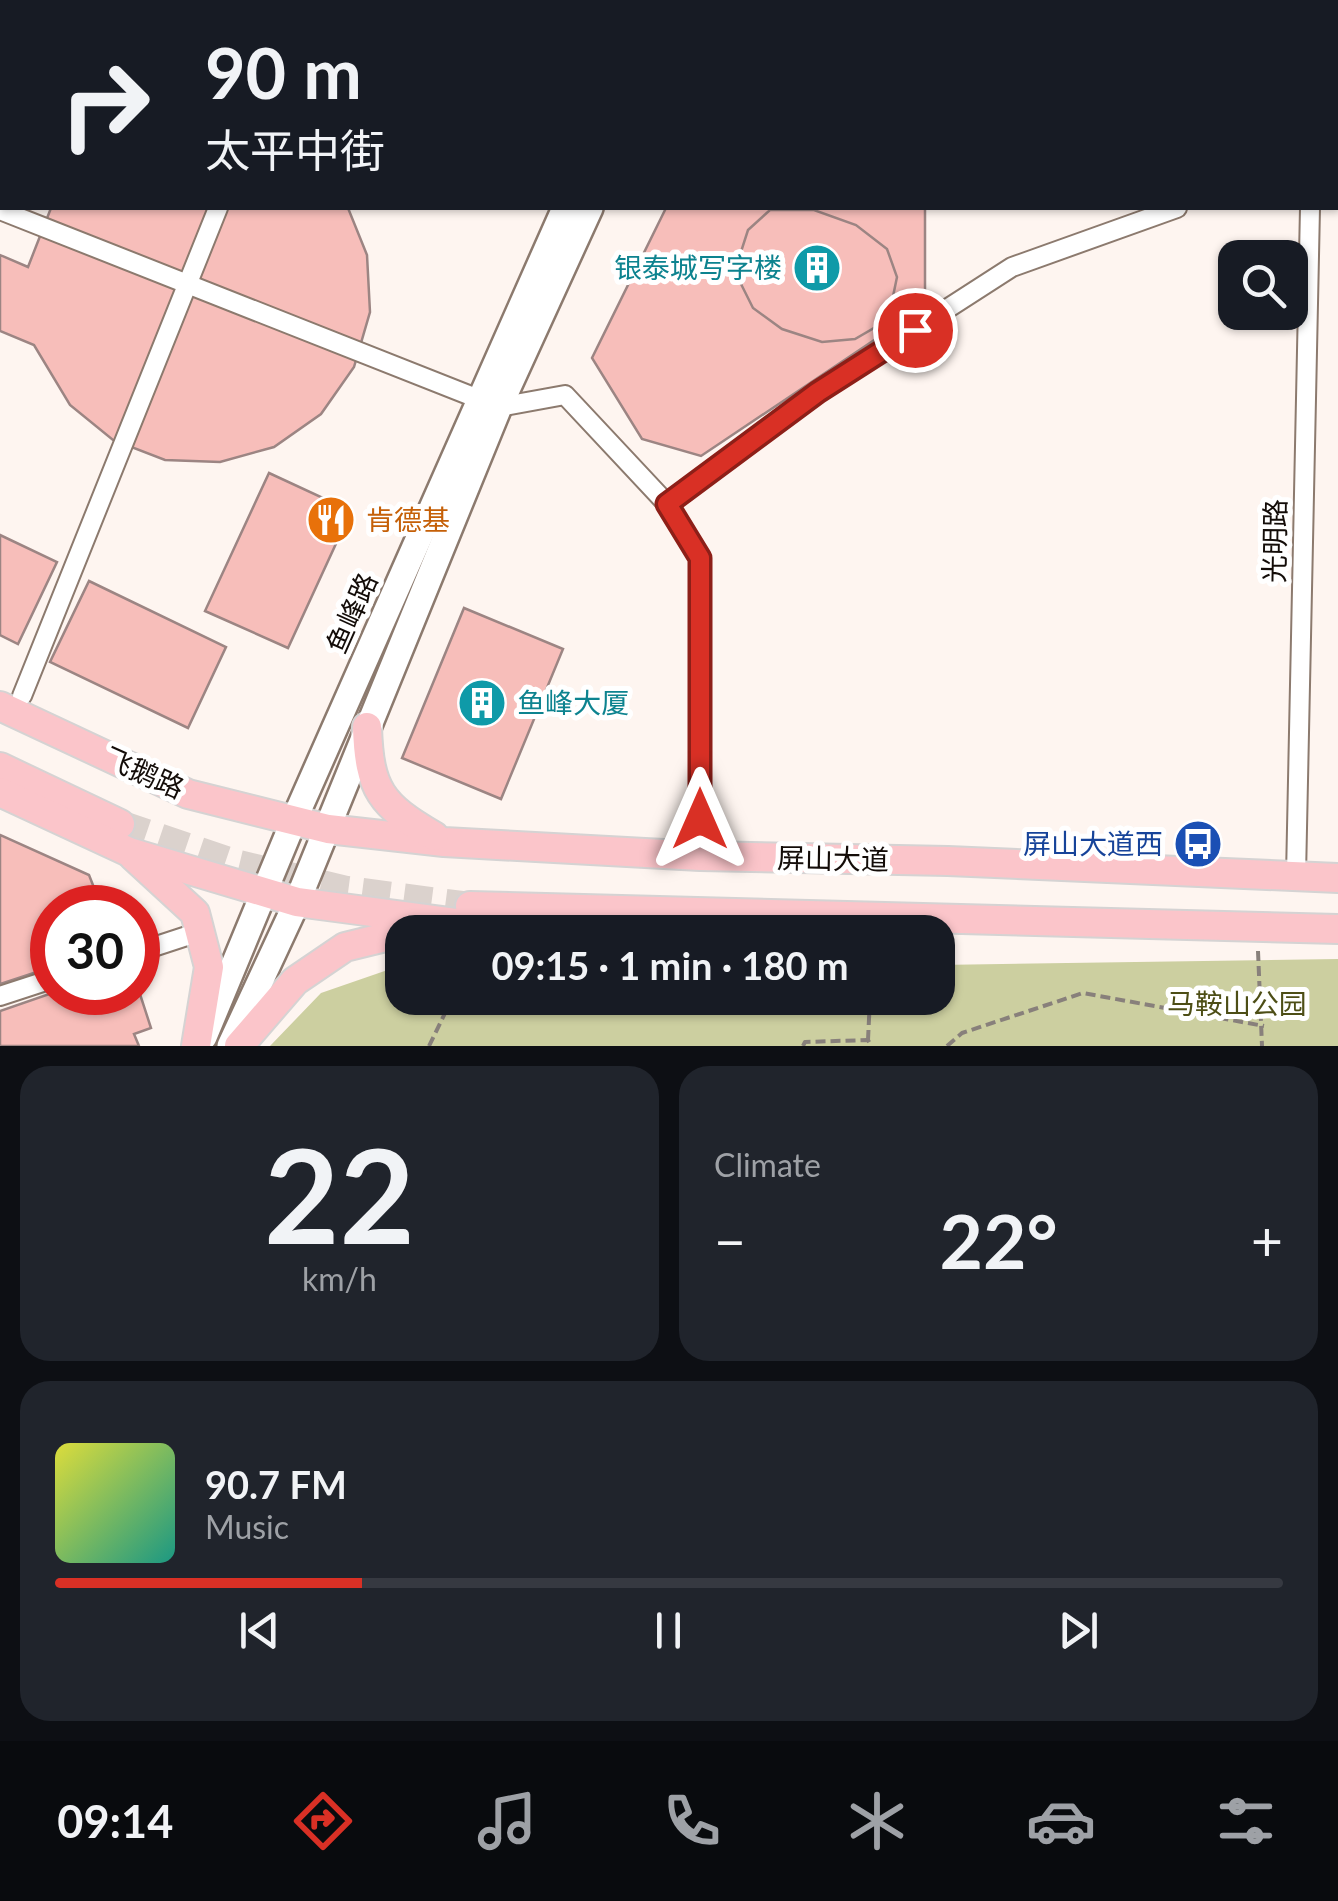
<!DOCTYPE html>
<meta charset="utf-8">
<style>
body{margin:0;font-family:Lato,"Noto Sans SC",sans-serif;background:#20242c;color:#f1f3f6;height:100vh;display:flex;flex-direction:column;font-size:38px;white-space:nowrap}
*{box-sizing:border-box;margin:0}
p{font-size:32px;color:#9ea1a6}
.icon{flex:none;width:55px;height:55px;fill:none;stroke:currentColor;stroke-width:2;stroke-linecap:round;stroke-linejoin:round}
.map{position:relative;height:1046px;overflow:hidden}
.side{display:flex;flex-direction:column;gap:20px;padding:20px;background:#0d0f14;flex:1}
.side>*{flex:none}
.top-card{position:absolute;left:0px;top:0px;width:1340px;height:210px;box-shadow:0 2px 8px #0004;background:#171b24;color:#f1f3f6;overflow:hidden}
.tools{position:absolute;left:1218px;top:240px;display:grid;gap:20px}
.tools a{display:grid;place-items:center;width:90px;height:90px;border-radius:20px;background:#171b24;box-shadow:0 2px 8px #0004;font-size:50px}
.speed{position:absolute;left:30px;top:885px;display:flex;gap:20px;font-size:50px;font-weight:700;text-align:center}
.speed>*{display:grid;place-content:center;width:130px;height:130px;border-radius:50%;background:#171b24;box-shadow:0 2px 8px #0004;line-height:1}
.speed .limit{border:15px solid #d22;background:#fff;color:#111}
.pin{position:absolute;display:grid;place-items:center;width:85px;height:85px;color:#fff;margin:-42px;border:5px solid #fff;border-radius:50%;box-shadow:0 2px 10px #0007}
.me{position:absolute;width:110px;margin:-55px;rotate:0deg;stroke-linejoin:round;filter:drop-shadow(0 0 8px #0008)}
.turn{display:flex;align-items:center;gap:35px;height:210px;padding:0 40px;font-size:45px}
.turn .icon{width:130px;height:130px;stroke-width:2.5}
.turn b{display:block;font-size:70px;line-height:85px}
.big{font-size:75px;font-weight:700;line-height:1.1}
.side .card{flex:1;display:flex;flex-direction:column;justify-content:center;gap:15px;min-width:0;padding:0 35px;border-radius:30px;background:#20242c}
.side .dial{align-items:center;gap:0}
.dial b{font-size:130px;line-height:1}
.song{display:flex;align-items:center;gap:30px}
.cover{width:120px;height:120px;border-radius:15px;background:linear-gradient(135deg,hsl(60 70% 55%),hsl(170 70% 35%))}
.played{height:10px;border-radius:5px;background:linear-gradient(90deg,#d93025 25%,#363941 25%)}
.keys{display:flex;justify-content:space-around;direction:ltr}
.heat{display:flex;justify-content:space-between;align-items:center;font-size:55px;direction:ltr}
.side .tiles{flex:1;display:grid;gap:20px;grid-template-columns:1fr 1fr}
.card:last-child{grid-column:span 2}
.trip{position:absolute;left:385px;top:915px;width:570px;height:100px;border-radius:30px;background:#171b24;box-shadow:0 2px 8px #0004;font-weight:700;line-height:100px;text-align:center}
.dock{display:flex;height:160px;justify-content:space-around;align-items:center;background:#090b0e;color:#9ea1a6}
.dock .icon{width:70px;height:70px}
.dock .on{color:#d93025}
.dock b{font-size:45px;color:#f1f3f6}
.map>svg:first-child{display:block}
.green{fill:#cccfa0}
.building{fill:#f7beba;stroke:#9c8583;stroke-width:2.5}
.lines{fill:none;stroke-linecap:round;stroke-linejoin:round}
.primary-tunnel{stroke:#dbd2cd;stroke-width:28;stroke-dasharray:28 14;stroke-linecap:butt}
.street-casing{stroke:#8c7a6e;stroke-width:22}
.secondary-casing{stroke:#8c7a6e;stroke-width:30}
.primary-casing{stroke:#d5d3d3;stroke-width:32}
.path{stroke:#88807b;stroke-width:4;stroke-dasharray:10 5;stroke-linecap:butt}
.street{stroke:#fff;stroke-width:18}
.secondary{stroke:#fff;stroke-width:25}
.primary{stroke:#fbc5ca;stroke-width:28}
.route-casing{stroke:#8d1f18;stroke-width:25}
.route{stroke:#d93025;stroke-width:18}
.labels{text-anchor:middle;stroke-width:10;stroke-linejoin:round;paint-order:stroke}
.culture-label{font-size:28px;fill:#0d838f;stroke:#fff;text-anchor:end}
.food-label{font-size:28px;fill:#c56008;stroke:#fff;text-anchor:start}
.street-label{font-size:28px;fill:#130c08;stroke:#fff}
.transit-label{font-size:28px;fill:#164399;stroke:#fff;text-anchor:end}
.park-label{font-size:28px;fill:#4d4e16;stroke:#fff}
</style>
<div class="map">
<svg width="1338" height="1046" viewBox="0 0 1338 1046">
<rect width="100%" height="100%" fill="#fef5f0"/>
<!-- green -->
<polygon class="green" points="1338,959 1338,1046 270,1046 321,993 402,965 402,998 938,998 938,965"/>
<!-- building -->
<g class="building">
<polygon points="84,0 252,0 259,2 90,2"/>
<polygon points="51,208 348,208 367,255 370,312 354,367 321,414 274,447 220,462 165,460 113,440 70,405 34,345 0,331 0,255 28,267"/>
<polygon points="666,208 925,208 925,306 701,456 642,439 592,358"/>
<polygon points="770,210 814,210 856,225 887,249 897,277 891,306 879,325 855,339 822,342 782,329 753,308 740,282 739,258 748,230"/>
<polygon points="269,473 351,511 288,648 205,611"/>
<polygon points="0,535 57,562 18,644 0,635"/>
<polygon points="89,581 226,647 188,728 50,662"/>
<polygon points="464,608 563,649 501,799 402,758"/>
<polygon points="0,835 89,875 102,908 52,908 52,967 0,984"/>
<polygon points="138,988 151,1028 134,1034 139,1046 0,1046 0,1011 55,992 138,992"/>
</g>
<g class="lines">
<!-- primary-tunnel -->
<polyline class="primary-tunnel" points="120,824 235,863 347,890 470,906"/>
<!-- street casing -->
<g class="street-casing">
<g id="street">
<polyline points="300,2 301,0"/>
<polyline points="1329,2 1329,0"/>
<polyline points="0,210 499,407 565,395 667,504 700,559 700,856"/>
<polyline points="667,504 818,392 1012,267 1177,208"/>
<polyline points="22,696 218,208"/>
<polyline points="1296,876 1310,208"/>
<polyline points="138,952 199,932"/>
<polyline points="0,996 52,979"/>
</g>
</g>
<!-- secondary casing -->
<g class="secondary-casing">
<g id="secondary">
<polyline points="656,2 658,0"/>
<polyline points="682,2 683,0"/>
<polyline points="204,1037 294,820 565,208"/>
<polyline points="230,1046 297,902 499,407 590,208"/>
</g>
</g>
<!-- primary casing -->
<g class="primary-casing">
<g id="primary">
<polyline points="0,706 188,794 328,829 444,842 700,856 948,861 1338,878"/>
<path d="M 367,727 C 369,790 381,805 434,836"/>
<polyline points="0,767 120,824"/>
<polyline points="0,792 129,852 297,902 510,930"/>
<polyline points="133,856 195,913 209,967 196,1046"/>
<polyline points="470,906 1338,929"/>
<polyline points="495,930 586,932"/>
<polyline points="239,1046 295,981 345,947 402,933"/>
</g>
</g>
<!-- path -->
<g class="path">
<polyline points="1258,951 1262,1046"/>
<polyline points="868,1040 870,998"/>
<polyline points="429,1046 447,1009 501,998"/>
<polyline points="803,1046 805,1042 868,1040 871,1046"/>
<polyline points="947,1046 962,1033 1083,993 1264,1026"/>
</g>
<!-- street -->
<use href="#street" class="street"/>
<!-- secondary -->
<use href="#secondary" class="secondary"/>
<!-- primary -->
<use href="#primary" class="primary"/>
</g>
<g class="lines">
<!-- route casing -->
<g class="route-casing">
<polyline id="route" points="700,819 700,558 667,504 818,392 915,330"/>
</g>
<!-- route -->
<use href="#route" class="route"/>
</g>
<!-- icons -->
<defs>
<g id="building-disc" transform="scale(2.5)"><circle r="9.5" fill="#0f9aa8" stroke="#fff"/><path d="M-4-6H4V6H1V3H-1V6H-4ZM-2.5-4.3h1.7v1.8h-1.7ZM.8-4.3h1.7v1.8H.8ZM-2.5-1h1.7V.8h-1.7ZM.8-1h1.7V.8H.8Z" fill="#fff"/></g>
<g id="restaurant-disc" transform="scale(2.5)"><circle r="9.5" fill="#e8710a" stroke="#fff"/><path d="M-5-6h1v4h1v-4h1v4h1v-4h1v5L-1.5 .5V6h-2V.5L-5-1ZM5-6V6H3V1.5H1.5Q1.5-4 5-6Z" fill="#fff"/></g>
<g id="bus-disc" transform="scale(2.5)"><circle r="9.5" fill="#1a4fb4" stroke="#fff"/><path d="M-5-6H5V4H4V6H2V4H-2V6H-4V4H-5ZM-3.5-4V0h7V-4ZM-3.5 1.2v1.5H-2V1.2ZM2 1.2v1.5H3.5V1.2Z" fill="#fff"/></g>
</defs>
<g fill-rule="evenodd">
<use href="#building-disc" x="817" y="268"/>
<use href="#restaurant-disc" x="331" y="520"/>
<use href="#building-disc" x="482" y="703"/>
<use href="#bus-disc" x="1198" y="844"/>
</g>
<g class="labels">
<!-- culture labels -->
<g class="culture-label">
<text x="782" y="278">银泰城写字楼</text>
<text x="517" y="713" text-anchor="start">鱼峰大厦</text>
</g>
<!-- food labels -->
<g class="food-label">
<text x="366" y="530">肯德基</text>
</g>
<!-- street labels -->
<g class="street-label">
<text transform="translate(1275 541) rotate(-89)" y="10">光明路</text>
<text transform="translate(352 613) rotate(-66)" y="10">鱼峰路</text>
<text transform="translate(144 773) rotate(24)" y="10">飞鹅路</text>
<text transform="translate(833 859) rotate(1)" y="10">屏山大道</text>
</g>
<!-- transit labels -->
<g class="transit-label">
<text x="1163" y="854">屏山大道西</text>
</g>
<!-- park labels -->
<g class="park-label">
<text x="1237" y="1014">马鞍山公园</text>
</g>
</g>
</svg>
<div class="tools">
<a><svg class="icon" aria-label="search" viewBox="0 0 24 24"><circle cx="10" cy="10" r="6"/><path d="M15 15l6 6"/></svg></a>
</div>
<div class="speed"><div class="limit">30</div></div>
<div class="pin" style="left:915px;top:330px;background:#d93025"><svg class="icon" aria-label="arrive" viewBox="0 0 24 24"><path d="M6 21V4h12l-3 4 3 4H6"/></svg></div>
<svg class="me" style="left:700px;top:819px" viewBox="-20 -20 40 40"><path d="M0-17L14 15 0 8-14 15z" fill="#d93025" stroke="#fff" stroke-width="4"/></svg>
<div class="trip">09:15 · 1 min · 180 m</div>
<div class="top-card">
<div class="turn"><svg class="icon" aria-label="right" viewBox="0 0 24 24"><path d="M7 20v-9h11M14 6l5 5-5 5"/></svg><div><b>90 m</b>太平中街</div></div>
</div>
</div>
<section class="side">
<div class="tiles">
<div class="card dial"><b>22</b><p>km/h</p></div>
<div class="card"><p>Climate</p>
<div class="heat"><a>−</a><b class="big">22°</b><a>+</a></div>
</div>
<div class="card">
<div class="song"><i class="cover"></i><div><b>90.7 FM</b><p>Music</p></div></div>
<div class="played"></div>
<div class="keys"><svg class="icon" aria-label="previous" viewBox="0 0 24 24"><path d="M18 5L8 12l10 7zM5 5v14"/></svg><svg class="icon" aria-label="pause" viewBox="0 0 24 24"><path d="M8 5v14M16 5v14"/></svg><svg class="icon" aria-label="next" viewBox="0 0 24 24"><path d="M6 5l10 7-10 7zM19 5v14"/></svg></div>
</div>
</div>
</section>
<nav class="dock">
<b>09:14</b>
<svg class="icon on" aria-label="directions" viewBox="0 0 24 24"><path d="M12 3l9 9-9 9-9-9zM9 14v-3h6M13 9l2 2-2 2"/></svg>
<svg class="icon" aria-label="music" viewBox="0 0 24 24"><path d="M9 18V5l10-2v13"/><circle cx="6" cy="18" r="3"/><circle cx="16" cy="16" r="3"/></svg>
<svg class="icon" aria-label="phone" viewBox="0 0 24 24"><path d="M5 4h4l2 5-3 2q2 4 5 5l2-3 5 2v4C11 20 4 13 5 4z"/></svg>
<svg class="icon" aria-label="climate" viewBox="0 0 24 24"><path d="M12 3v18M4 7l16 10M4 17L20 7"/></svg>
<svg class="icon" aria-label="car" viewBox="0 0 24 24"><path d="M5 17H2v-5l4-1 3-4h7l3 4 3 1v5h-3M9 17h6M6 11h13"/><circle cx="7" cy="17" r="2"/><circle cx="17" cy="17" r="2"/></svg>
<svg class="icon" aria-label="filters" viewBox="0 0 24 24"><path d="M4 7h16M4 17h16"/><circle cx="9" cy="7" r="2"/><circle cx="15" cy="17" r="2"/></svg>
</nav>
